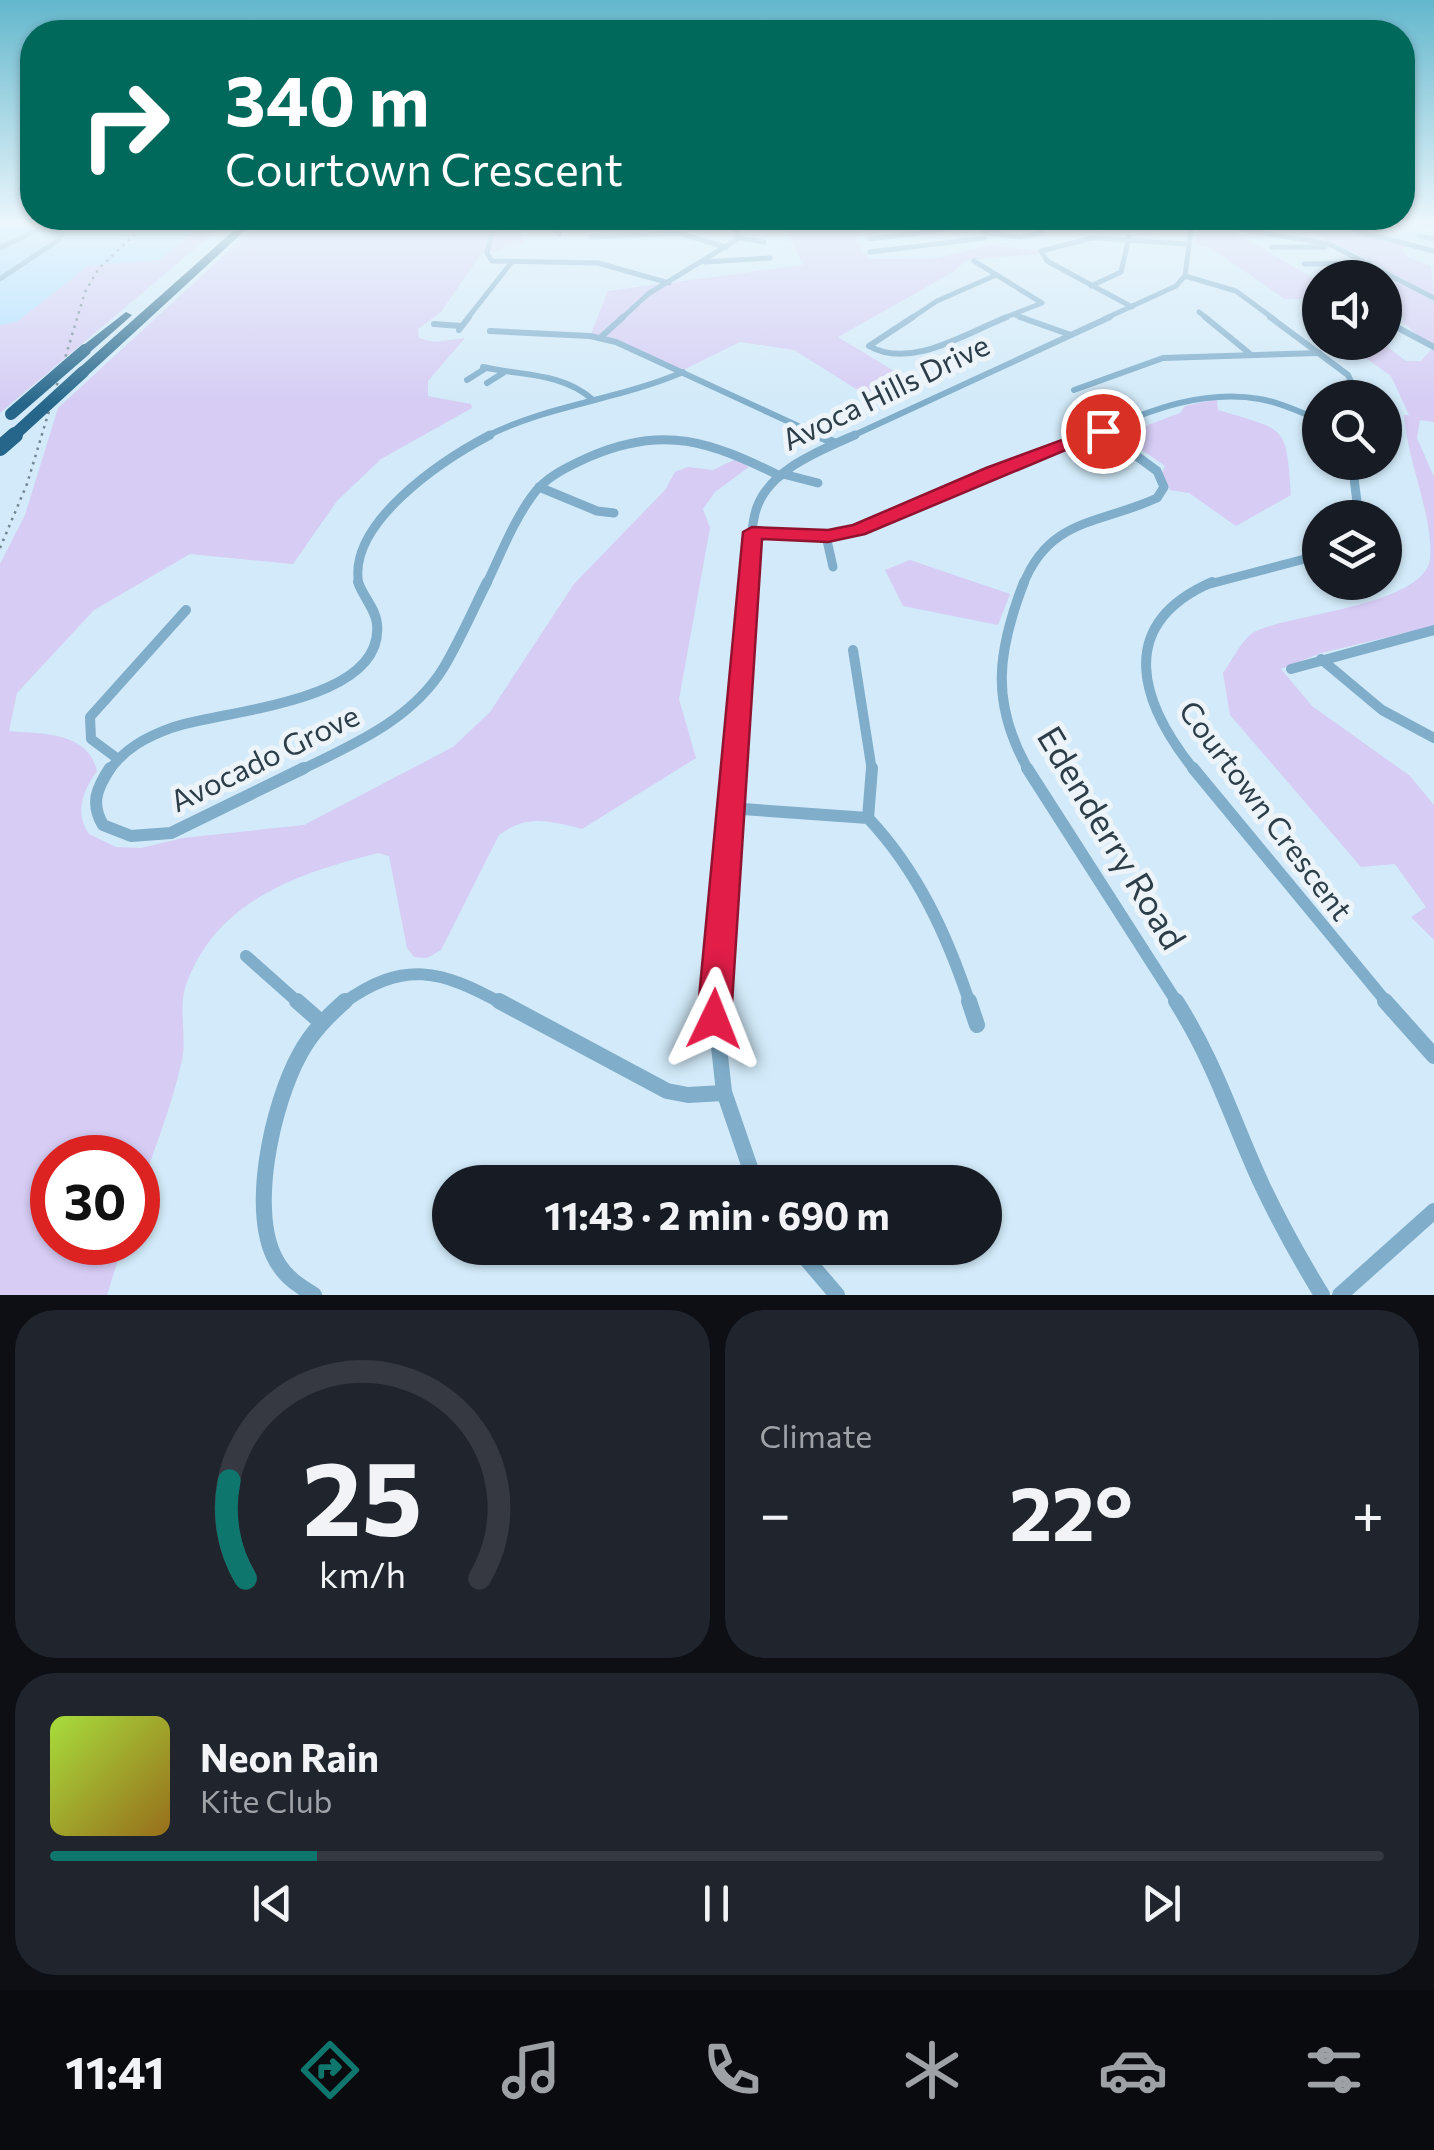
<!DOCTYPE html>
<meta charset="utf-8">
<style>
body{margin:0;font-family:Commissioner,sans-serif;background:#20242c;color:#f1f3f6;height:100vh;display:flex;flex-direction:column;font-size:38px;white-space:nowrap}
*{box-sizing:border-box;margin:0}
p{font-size:32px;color:#9ea1a6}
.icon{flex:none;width:55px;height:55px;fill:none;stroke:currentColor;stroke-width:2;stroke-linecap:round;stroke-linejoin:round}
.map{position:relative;height:1295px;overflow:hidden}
.drawer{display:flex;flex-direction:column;gap:15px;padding:15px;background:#0d0f14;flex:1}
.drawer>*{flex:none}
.hud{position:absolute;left:20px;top:20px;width:1395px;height:210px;border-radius:40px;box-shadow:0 2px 8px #0004;background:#00695c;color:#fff;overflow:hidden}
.fabs{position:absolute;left:1302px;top:260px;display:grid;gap:20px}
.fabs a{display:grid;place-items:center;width:100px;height:100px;border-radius:50%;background:#171b24;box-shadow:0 2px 8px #0004;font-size:50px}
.speed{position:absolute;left:30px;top:1135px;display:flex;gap:20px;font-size:50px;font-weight:700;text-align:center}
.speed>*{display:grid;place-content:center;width:130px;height:130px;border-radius:50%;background:#171b24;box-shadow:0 2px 8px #0004;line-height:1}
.speed .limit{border:15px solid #d22;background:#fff;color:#111}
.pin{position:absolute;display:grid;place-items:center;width:85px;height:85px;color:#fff;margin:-42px;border:5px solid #fff;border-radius:50%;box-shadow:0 2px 10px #0007}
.me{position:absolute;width:110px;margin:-55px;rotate:2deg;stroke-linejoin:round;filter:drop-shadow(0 0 8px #0008)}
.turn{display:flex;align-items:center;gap:35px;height:210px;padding:0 40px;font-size:45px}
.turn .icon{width:130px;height:130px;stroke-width:2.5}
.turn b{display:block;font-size:70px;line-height:85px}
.big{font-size:75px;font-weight:700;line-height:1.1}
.drawer .card{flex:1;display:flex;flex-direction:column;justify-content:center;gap:15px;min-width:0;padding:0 35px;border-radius:40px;background:#20242c}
.drawer .dial{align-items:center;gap:0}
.dial svg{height:260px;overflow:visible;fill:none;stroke:#363941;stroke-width:7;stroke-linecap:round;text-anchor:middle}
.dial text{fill:#f1f3f6;stroke:none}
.song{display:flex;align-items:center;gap:30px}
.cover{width:120px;height:120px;border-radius:15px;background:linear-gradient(135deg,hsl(80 70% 55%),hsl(40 70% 35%))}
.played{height:10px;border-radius:5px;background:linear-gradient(90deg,#0f766e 20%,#363941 20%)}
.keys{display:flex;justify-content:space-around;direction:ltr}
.heat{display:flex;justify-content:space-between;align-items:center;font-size:55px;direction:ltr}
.drawer .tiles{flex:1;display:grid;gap:15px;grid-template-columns:1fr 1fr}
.card:last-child{grid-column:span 2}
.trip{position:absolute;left:432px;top:1165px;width:570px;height:100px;border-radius:50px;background:#171b24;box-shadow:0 2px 8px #0004;font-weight:700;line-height:100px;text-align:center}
.tabs{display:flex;height:160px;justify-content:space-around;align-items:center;background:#090b0e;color:#9ea1a6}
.tabs .icon{width:70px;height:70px}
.tabs .on{color:#0f766e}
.tabs b{font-size:45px;color:#f1f3f6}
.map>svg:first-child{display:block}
.built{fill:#b1e0ff}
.green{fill:#d6ccf4}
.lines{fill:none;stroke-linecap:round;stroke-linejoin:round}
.minor-far5{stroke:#7fadca;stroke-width:5}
.minor-far4{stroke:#7fadca;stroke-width:6}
.minor-far3{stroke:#7fadca;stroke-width:9}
.minor-far2{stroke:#7fadca;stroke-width:10}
.minor-far1{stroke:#7fadca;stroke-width:12}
.minor{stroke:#7fadca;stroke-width:16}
.primary{fill:#2e7aa4;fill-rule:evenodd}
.motorway{fill:#25668a;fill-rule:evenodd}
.rail{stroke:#728591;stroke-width:2.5;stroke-dasharray:2.5 5;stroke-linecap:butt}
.motorway-bridge-far1{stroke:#25668a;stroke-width:12}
.motorway-bridge{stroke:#25668a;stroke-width:16}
.route{fill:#e11d48;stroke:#92132f;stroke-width:2.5}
.labels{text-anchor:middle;stroke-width:10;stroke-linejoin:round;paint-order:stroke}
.street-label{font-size:30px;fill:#2e3e48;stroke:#ecf4f9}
.near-street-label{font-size:35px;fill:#2e3e48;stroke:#ecf4f9}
</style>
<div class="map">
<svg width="1434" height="1295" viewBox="0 0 1434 1295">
<rect width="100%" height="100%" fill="#d2eaf9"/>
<!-- built -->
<polygon class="built" points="0,224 203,224 160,260 88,266 17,322 0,325"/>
<!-- green -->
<g class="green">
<polygon points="203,224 224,224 0,413 0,325 17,322 88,266 160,260"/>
<path d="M 258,224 L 527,225 L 522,233 L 524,243 L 481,254 L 441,312 L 418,329 L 419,338 L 434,342 L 465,338 L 428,381 L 428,396 L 471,404 L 472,408 L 381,459 L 337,501 L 293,564 L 190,554 L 94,610 L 17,693 L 9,731 C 41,734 88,731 97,771 C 83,791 74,812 89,834 L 116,847 L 141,848 L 183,838 L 304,825 L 453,747 L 490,712 L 574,584 L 665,490 L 675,472 L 688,467 L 713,470 L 736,459 L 749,467 L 715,492 L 703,509 L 710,528 L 679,699 L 696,758 L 582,829 C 550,821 527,814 499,835 L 441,950 L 427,958 L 414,957 L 407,948 L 389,856 L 378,853 C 299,873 216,900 186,985 C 178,1007 187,1037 182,1060 C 172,1107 152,1153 138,1199 L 138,1158 L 52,1158 L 52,1242 L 123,1243 L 107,1295 L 0,1295 L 0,564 L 25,515 L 58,408 Z"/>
<polygon points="760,224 867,224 856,240 868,259 939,258 989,245 1039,251 1038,254 967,260 953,272 838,337 904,377 864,394 794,350 740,342 683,370 591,334 608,291 803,265 787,233"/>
<polygon points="1304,224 1334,224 1406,245 1401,249 1409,258 1431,266 1434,296 1358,254 1325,241"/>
<polygon points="1224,226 1318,281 1320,299 1285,299 1209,247 1195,245 1199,231 1196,227"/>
<path d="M 1385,282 L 1400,284 L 1434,301 L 1434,422 L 1420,420 L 1417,438 L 1434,477 L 1434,626 L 1321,653 L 1281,669 L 1312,706 L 1410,776 L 1434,805 L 1434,940 L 1411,917 L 1426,907 L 1395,864 L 1361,867 L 1230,715 L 1223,673 C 1232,661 1242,638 1256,631 C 1293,614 1422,605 1430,560 C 1434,517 1407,461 1404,415 L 1409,415 L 1391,376 L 1344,343 L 1382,343 L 1406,361 L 1421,361 L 1432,349 L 1403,322 L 1401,314 L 1385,305 Z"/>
<path d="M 1217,399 L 1218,410 C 1286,431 1286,423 1291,495 L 1236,526 L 1189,493 L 1170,490 L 1162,472 L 1165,466 L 1121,435 L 1180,413 L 1185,406 Z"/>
<polygon points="910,560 1010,594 998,625 903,606 885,570"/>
</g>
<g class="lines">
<!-- minor-far5 -->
<g class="minor-far5">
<polyline points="499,224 492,233 487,253 492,261 598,263 669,283"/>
<polyline points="548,224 559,234"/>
<polyline points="1209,224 1329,244 1434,298"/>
<polyline points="880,225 890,224"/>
<polyline points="1100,229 1101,224"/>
<polyline points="988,230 1047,225"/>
<polyline points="1353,230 1434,251"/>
<polyline points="981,232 1020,237 1041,233 1047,224"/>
<polyline points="1369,234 1390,224"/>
<polyline points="1419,236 1434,239"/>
<polyline points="591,237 678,233 726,247"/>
<polyline points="738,238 764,242"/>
<polyline points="870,239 971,226"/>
<polyline points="1272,247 1325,247"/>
<polyline points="0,248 48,225"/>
<polyline points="870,252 985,238"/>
<polyline points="974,261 1042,303 1001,319"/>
<polyline points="705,262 770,258"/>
<polyline points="1304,264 1369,263"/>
<polyline points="1185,276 1236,291 1274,319"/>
<polyline points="0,279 60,239 61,235 46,228"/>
<polyline points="1091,286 1121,272 1129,237"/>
<polyline points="1132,307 1047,261 1041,251 1092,238 1187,244"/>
<polyline points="1199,312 1208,319"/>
<polyline points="1015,315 1027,319"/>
<polyline points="467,319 511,263"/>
<polyline points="621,319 648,294 736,240 738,232 729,224"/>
<polyline points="910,319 937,301 996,275"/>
<polyline points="1104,319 1176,286 1185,276 1191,230 1187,224"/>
</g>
<!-- minor-far4 -->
<g class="minor-far4">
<path d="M 913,317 L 869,346 C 911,370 966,333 1007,317"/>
<polyline points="1020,317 1071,335"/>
<polyline points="1205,317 1249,353"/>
<polyline points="1270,317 1348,375 1357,395"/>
<polyline points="1385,321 1434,347"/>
<polyline points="434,324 461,326"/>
<polyline points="459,330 469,317"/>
<polyline points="490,331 590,336 616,342 822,437"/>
<polyline points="600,338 623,317"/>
<path d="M 483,367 C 521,376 561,372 592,399"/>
<polyline points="467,380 486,368"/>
<polyline points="487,383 503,373"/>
<polyline points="1074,390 1163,358 1319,353"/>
<polyline points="1103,431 1111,437"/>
<path d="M 485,437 C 548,405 618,400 683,372"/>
<polyline points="850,437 1110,317"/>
<path d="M 1084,437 C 1141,415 1197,388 1260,399 C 1280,402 1301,413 1320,420"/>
</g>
<!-- minor-far3 -->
<g class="minor-far3">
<polyline points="817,435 835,443"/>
<polyline points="1352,462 1359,518"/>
<polyline points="783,474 818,483"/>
<polyline points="539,487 597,511 614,513"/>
<polyline points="753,532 828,536 858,530 993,471 1090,435"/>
<polyline points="826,536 833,567"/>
<path d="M 359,585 C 346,523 444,459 490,435"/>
<path d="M 486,585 C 500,556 513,522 532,496 C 545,477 569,466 589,457 C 664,424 711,442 780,476"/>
<path d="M 750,585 C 752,562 749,529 757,507 C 771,469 821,450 855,435"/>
<path d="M 1023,585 C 1049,518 1100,524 1157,498 L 1164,487 L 1157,471 L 1108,435"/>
<polyline points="1206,585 1320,555"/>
</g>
<!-- minor-far2 -->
<g class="minor-far2">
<path d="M 1024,582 C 997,652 990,703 1029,771"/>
<polyline points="853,650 872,771"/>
<polyline points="1321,659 1382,710 1434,738"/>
<polyline points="1291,669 1434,630"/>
<polyline points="118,759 91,739 90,717 186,610"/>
<path d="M 109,771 C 124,749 146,737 171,728 C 220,710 385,704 377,624 C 376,609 363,597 358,582"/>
<path d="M 299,771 C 352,745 412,720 444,667 C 460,640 473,610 487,582"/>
<polyline points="734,771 750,582"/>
<path d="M 1195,771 C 1140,703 1114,625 1212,582"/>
</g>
<!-- minor-far1 -->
<g class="minor-far1">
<path d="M 110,768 C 97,788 90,803 103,825 L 131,836 L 171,833 L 304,768"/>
<polyline points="1027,768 1178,1004"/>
<polyline points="1193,768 1388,1004"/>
<path d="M 728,808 L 868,818 C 918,871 947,935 970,1004"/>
<polyline points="868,818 872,768"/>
<polyline points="246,956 300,1004"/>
<path d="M 342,1004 C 404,959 441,970 503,1004"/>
<polyline points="714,1004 734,768"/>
</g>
<!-- minor -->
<g class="minor">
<polyline points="297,1001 322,1023"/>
<polyline points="499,1001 667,1091 688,1095 723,1093"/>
<polyline points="714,1001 724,1092 755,1182"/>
<polyline points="969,1001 977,1025"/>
<path d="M 1176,1001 C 1216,1064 1232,1120 1262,1185 C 1280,1223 1300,1259 1322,1295"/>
<polyline points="1385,1001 1434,1056"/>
<polyline points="797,1248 837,1295"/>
<path d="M 314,1295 C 300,1286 288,1279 279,1265 C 246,1217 273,1102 300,1054 C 311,1033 327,1017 345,1001"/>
<polyline points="1340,1295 1434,1211"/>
</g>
<!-- primary -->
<polygon class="primary" points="1421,224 1434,224 1434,228 1422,225"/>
<!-- motorway -->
<g class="motorway">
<polygon points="241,224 252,224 88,375 78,375 78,369"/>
<polygon points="126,312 132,315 130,317 89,353 81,353 81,347"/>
</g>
<!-- rail -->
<polyline class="rail" points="0,548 27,484 85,292 99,268 146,224"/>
<!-- motorway-bridge-far1 -->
<g class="motorway-bridge-far1">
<polyline points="11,414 85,350"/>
<polyline points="12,437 83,372"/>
</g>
<!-- motorway-bridge -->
<polyline class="motorway-bridge" points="0,448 15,435"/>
</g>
<!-- sky -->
<linearGradient id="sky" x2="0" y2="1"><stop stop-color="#63b7cc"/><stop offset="0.55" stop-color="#ebf6fc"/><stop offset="1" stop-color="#ebf6fc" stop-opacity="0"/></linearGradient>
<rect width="1434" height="405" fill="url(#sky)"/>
<!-- route -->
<polygon class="route" points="1097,427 1111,431 865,534 828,542 762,539 731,1019 726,1031 714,1036 702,1031 697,1019 743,532 752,527 828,530 853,525 986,468"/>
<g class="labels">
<!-- street labels -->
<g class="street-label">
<text transform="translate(886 393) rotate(-26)" y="10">Avoca Hills Drive</text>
<text transform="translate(265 759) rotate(-26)" y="10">Avocado Grove</text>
<text transform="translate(1265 811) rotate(53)" y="10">Courtown Crescent</text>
</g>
<!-- near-street labels -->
<g class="near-street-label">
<text transform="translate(1111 838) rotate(59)" y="12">Edenderry Road</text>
</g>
</g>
</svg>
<div class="fabs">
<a><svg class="icon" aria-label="sound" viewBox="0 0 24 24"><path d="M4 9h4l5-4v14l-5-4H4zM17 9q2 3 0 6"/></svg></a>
<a><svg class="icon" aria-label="search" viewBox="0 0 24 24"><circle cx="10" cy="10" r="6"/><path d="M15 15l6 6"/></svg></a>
<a><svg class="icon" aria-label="layers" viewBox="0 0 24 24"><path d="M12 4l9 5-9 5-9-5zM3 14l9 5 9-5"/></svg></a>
</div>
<div class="speed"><div class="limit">30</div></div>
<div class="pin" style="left:1103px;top:431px;background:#d93025"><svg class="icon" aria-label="arrive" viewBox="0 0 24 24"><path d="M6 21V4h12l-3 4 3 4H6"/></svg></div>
<svg class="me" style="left:714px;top:1019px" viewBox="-20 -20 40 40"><path d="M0-17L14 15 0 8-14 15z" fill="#e11d48" stroke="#fff" stroke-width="4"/></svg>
<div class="trip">11:43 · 2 min · 690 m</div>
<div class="hud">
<div class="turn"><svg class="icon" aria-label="right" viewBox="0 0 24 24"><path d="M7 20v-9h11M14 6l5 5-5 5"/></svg><div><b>340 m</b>Courtown Crescent</div></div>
</div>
</div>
<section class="drawer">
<div class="tiles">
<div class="card dial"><svg viewBox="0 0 100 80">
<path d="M14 69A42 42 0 1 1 86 69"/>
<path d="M14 69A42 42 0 0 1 9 39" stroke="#0f766e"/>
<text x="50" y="56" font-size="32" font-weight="700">25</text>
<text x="50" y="72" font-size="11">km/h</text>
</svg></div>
<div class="card"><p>Climate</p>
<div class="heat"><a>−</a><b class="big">22°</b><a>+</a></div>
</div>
<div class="card">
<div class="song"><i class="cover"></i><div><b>Neon Rain</b><p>Kite Club</p></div></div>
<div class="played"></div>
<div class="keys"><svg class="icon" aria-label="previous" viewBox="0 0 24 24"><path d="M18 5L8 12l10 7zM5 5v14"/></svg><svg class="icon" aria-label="pause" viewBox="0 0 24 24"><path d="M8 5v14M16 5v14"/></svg><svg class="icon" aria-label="next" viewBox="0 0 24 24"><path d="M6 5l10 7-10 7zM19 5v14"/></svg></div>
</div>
</div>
</section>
<nav class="tabs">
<b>11:41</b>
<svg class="icon on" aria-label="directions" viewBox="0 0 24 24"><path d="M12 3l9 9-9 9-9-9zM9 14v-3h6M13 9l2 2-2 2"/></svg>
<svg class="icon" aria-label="music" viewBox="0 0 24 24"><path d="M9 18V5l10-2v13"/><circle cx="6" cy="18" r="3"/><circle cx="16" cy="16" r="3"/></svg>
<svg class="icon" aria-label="phone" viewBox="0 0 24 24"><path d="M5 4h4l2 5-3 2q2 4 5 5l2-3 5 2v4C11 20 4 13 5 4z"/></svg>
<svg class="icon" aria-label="climate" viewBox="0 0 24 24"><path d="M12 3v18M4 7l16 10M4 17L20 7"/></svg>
<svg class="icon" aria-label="car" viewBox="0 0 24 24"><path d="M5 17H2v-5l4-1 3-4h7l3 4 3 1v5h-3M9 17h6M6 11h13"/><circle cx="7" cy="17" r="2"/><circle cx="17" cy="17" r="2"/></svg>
<svg class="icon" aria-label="filters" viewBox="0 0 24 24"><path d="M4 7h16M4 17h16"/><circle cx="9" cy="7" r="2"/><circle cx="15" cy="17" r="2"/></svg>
</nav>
